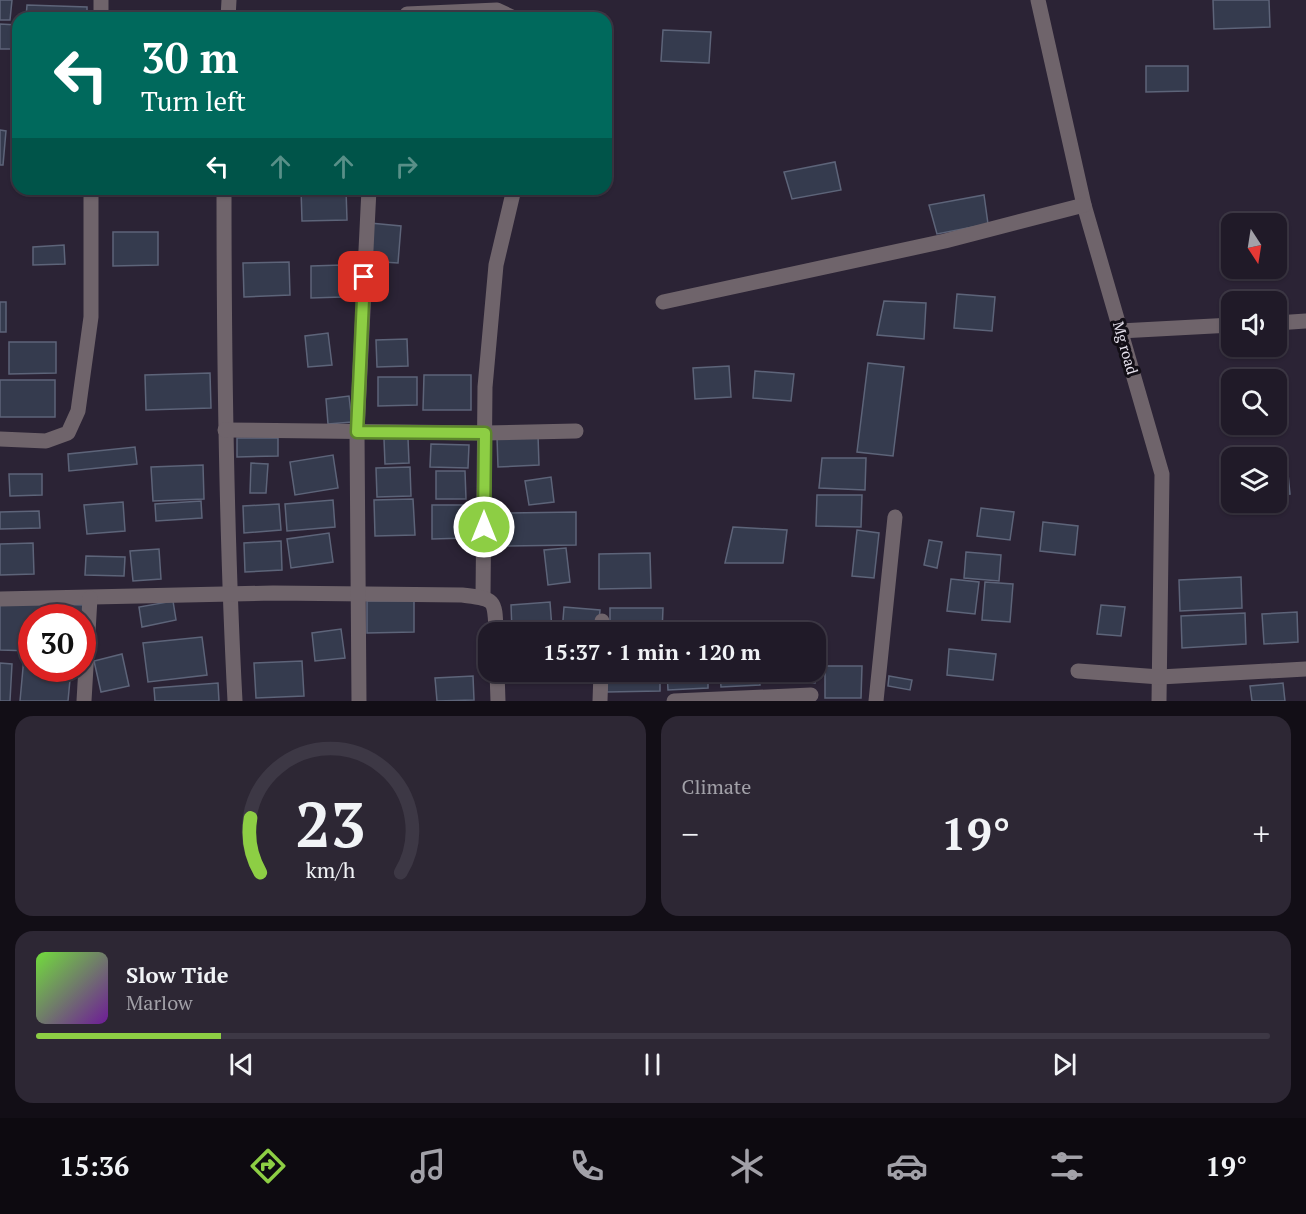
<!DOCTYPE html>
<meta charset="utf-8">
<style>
body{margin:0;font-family:"PT Serif",serif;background:#2d2734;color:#f1f3f6;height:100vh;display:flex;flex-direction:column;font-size:22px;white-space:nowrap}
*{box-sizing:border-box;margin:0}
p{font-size:20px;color:#a2a1a8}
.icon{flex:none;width:33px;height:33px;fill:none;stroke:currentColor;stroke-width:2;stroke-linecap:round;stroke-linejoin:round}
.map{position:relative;height:701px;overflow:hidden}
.panel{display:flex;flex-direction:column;gap:15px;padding:15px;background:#120e16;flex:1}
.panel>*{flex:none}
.top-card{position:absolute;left:12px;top:12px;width:600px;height:183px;border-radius:18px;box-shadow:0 2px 4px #0004,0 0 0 2px #3d3845;background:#00695c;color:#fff;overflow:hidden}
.needle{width:39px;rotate:168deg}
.buttons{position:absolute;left:1221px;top:213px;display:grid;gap:12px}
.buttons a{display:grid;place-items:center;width:66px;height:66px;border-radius:12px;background:#201a28;box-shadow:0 2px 4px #0004,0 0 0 2px #3d3845;font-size:30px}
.speed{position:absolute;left:18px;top:604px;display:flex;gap:12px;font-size:30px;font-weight:700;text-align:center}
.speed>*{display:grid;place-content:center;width:78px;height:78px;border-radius:50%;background:#201a28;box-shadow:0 2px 4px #0004,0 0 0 2px #3d3845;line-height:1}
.speed .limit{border:9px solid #d22;background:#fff;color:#111}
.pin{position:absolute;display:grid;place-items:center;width:51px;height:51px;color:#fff;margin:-26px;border-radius:12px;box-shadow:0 3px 9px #0006}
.me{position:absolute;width:66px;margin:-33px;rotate:0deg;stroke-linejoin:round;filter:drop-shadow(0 0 4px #0008)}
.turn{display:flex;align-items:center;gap:21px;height:126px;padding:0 30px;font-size:27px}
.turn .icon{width:78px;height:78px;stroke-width:2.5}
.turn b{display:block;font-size:42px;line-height:51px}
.lanes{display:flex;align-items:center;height:57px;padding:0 30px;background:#0003;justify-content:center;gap:30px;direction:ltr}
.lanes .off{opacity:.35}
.big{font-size:45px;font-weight:800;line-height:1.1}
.panel .card{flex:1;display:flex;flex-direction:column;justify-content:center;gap:9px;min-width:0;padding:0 21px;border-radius:18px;background:#2d2734}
.panel .dial{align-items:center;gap:0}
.dial svg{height:156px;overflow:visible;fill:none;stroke:#3d3845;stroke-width:7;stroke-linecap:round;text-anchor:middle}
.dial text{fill:#f1f3f6;stroke:none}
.song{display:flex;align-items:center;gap:18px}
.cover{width:72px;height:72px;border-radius:9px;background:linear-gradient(135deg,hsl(100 70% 55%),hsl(280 70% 35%))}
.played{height:6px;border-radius:3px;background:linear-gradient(90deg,#8dce44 15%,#3d3845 15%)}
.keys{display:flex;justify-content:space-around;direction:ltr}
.heat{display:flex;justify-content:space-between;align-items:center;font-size:33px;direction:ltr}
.panel .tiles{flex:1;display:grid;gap:15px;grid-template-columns:1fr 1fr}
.card:last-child{grid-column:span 2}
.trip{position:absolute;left:478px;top:622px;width:348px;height:60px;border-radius:18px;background:#201a28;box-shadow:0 2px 4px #0004,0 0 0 2px #3d3845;font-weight:800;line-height:60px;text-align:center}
.tab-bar{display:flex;height:96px;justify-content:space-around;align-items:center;background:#0d0a10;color:#a2a1a8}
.tab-bar .icon{width:42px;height:42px}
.tab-bar .active{color:#8dce44}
.tab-bar b{font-size:27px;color:#f1f3f6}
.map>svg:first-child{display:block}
.building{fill:#353b4e;stroke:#5d6479;stroke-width:1.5}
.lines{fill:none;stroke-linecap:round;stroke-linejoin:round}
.minor{stroke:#6f646b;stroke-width:15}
.route-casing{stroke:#5c862c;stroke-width:15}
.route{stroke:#8dce44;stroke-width:10}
.labels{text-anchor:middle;stroke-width:6;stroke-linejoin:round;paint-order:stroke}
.street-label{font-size:15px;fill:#e9e4f0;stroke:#120e16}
</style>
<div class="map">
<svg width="1306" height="701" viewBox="0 0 1306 701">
<rect width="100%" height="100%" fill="#2b2335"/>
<!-- building -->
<g class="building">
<polygon points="0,0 12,0 10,20 0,20"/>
<polygon points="1213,0 1269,0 1270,27 1214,29"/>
<polygon points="27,5 87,7 87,18 26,18"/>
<polygon points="108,12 170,15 169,18 107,18"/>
<polygon points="0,24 17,25 16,49 0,49"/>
<polygon points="663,30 711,32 709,63 661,61"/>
<polygon points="1146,66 1188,66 1188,91 1146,92"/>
<polygon points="0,130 6,131 3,165 0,165"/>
<polygon points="835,162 841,190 792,199 784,172"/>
<polygon points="301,189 346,189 347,220 302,221"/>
<polygon points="984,195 988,224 937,234 929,205"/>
<polygon points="370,223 401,226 398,263 367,261"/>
<polygon points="113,232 158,232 158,265 113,266"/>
<polygon points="64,245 65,264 33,265 33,247"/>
<polygon points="289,262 290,295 244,297 243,263"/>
<polygon points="342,265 342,297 311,298 311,266"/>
<polygon points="957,294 995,297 992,331 954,328"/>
<polygon points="884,301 926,303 924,339 877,335"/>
<rect x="0" y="302" width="6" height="30"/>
<polygon points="328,333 332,365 308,367 305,336"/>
<polygon points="407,339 408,366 377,367 376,340"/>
<polygon points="9,342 56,342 56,373 9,374"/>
<polygon points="868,363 904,367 893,456 857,452"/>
<polygon points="729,366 731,397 695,399 693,368"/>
<polygon points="755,371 794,374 791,401 753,398"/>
<polygon points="210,373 211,408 146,410 145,375"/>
<polygon points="424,375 471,375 471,410 423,410"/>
<polygon points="378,377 417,377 417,405 378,406"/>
<rect x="0" y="380" width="55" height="37"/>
<polygon points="349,396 352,422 328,424 326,399"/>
<polygon points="538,435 539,465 498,467 497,437"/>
<polygon points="237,438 278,438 278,456 237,457"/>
<polygon points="408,438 409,463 385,464 384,439"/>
<polygon points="431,444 469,445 468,468 430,467"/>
<polygon points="135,447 137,464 69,471 68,454"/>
<polygon points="333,455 338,488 295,495 290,462"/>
<polygon points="822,458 866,458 865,490 819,488"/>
<polygon points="251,463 268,464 266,493 250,493"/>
<polygon points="1287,464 1290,494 1276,495 1276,465"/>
<polygon points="203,465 204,499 153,501 151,467"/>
<polygon points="410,467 411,496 377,497 376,468"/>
<polygon points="436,471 465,471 466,499 436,499"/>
<polygon points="9,474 42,474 42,495 10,496"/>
<polygon points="551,477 554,502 529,505 525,481"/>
<polygon points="817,495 862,495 861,527 816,526"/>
<polygon points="413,499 415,535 375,536 374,500"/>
<polygon points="333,500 335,527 287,531 285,504"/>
<polygon points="201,501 202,518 156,521 155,504"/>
<polygon points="123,502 125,531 87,534 84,505"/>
<polygon points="279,504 281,530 244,533 243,506"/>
<polygon points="432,505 466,505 467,538 432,539"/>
<polygon points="981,508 1014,512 1010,540 977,536"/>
<polygon points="39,511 40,528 0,529 0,512"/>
<polygon points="576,512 576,545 505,546 504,513"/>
<polygon points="1043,522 1078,526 1075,555 1040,551"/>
<polygon points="733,527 787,530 783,563 725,563"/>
<polygon points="857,530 879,533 874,578 852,576"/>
<polygon points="329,533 333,562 291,568 287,539"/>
<polygon points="929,540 942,542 937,568 924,565"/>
<polygon points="281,541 282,570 245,572 244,543"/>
<polygon points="33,543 34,574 0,575 0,544"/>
<polygon points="566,548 570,582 548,585 544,550"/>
<polygon points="159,549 161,579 133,581 130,551"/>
<polygon points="966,552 1001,555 999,581 964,578"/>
<polygon points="650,553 651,588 599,589 599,554"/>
<polygon points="86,556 125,557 124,576 85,575"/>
<polygon points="1241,577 1242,608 1180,611 1179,580"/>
<polygon points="951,579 979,582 975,614 947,611"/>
<polygon points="985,582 1013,584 1010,622 982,620"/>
<polygon points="173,601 176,620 142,627 139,607"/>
<polygon points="367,601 414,601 414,632 367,633"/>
<polygon points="550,602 552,629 512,632 511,605"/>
<polygon points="0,603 86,605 82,618 32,618 32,651 0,650"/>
<polygon points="1101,605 1125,607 1121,636 1097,634"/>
<polygon points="564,607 600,610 598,633 562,633"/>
<polygon points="610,608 663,608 662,633 610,633"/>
<polygon points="1297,612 1298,642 1264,644 1262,614"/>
<polygon points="1245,613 1246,644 1182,648 1181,616"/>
<polygon points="341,629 345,658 315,661 312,633"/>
<polygon points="202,637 207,675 148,682 143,643"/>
<polygon points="949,649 996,654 993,680 947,675"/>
<polygon points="816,652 818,652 815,683 772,678 773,672 816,672"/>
<polygon points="122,654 129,686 101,692 94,661"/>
<polygon points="24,657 32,658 32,669 71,669 68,701 20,701"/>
<polygon points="302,661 304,696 256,698 254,663"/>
<polygon points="0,663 12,664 10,701 0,701"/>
<polygon points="825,666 862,666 861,698 825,698"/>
<polygon points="607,672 660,672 660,691 607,692"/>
<polygon points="667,672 708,672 708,688 668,690"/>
<polygon points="720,672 759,672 760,685 721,687"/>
<polygon points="473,676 474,700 437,701 435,678"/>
<polygon points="889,676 912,680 910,690 888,686"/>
<polygon points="218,683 219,701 155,701 154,688"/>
<polygon points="1283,683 1285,701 1252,701 1250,686"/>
</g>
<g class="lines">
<!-- minor -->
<g class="minor">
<polyline points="1038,0 1084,205 1162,474 1159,701"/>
<polyline points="407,14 497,10 514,18"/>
<polyline points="101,18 101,0"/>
<polyline points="228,18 229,0"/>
<path d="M 224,189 C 224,360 226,530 235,701"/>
<polyline points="663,302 945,241 1084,205"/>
<polyline points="1276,323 1306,321"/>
<polyline points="1120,331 1232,325"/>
<polyline points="225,430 485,433 576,431"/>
<polyline points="0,439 46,441 68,433 78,411 91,317 91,189"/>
<polyline points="483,597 485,387 496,265 514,189"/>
<path d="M 0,599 L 273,593 L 462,595 C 496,599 495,599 496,633"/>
<polyline points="602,633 602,621"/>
<polyline points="1078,671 1160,677 1306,669"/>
<polyline points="497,672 498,701"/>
<polyline points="84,701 90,598"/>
<polyline points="359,701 357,432 369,189"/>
<polyline points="600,701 601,672"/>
<polyline points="674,701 811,695"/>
<polyline points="876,701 895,517"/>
</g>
</g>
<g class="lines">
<!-- route casing -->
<g class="route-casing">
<polyline id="route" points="364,277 357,432 485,433 484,527"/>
</g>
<!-- route -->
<use href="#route" class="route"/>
</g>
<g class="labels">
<!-- street labels -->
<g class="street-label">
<text transform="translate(1125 348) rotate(74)" y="5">Mg road</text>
</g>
</g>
</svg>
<div class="buttons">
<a><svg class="needle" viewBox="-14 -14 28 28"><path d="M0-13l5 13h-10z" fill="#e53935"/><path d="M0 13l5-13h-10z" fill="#a2a1a8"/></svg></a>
<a><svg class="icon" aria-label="sound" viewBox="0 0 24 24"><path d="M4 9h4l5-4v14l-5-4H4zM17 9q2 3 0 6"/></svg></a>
<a><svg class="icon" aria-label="search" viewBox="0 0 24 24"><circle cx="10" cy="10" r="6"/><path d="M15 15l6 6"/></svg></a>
<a><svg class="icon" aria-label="layers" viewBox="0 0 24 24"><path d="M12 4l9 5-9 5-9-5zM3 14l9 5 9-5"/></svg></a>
</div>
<div class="speed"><div class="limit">30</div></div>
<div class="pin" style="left:364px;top:277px;background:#d93025"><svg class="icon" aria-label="arrive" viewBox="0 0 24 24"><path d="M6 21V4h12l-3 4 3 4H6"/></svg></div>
<svg class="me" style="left:484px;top:527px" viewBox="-20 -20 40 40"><circle r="17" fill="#8dce44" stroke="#fff" stroke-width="3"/><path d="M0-11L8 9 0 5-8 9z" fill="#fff"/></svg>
<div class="trip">15:37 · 1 min · 120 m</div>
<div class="top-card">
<div class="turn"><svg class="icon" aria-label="left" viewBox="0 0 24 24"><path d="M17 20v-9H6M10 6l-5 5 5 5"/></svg><div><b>30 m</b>Turn left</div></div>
<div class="lanes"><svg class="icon" aria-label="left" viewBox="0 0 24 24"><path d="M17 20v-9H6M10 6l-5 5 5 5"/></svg><svg class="icon off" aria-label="ahead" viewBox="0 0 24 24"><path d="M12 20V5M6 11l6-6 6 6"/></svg><svg class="icon off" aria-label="ahead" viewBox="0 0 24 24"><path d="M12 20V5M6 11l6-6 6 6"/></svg><svg class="icon off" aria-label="right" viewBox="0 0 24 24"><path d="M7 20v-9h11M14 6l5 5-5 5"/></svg></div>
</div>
</div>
<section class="panel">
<div class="tiles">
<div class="card dial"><svg viewBox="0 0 100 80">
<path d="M14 69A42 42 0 1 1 86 69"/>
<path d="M14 69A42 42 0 0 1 9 41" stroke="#8dce44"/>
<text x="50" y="56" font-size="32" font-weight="700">23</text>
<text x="50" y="72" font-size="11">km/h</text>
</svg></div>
<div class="card"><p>Climate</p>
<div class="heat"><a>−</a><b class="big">19°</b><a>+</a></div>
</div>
<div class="card">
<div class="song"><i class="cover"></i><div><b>Slow Tide</b><p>Marlow</p></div></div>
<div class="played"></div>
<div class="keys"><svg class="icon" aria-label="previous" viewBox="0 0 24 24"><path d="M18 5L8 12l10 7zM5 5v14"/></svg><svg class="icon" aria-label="pause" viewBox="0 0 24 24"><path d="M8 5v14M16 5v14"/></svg><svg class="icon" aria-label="next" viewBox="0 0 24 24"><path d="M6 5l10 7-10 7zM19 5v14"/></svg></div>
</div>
</div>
</section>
<nav class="tab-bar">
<b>15:36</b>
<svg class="icon active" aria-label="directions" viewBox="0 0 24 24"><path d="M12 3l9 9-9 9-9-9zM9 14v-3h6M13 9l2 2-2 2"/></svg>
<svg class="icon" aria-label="music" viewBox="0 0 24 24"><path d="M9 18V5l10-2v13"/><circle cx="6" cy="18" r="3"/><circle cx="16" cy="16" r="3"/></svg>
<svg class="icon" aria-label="phone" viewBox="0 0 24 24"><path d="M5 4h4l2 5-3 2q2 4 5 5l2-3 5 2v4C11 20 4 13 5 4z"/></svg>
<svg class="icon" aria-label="climate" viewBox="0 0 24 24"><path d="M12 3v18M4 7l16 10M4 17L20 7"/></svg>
<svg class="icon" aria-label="car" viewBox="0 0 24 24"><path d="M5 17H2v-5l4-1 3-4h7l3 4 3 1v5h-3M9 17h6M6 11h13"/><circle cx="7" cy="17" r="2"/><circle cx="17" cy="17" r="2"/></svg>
<svg class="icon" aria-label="filters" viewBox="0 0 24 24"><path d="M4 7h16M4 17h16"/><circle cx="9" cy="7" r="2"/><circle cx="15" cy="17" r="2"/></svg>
<b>19°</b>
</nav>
